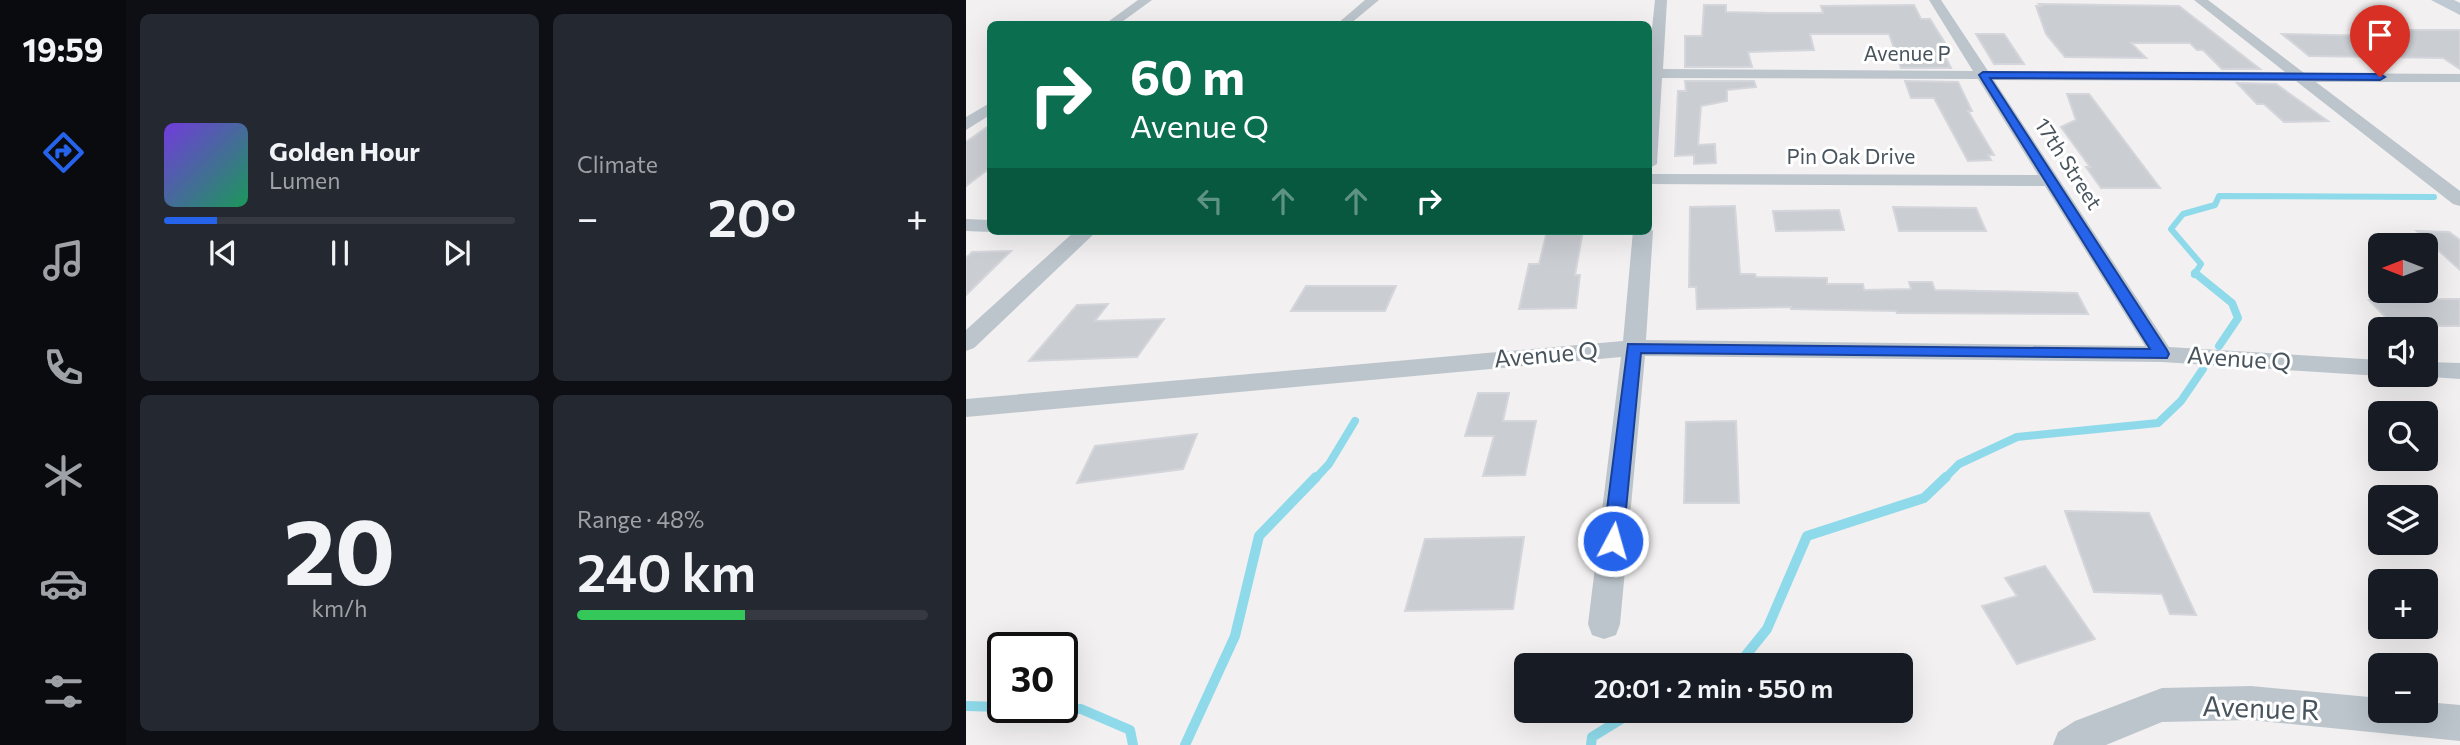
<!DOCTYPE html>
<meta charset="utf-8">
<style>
body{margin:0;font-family:Commissioner,sans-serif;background:#242831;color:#f1f3f6;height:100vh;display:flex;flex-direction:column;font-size:26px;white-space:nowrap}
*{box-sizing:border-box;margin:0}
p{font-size:23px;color:#9ea1a6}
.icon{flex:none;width:38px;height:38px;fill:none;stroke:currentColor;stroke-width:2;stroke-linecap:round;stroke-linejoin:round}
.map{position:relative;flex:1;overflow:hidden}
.side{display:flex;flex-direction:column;gap:14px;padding:14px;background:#0d0f14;width:840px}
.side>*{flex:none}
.hud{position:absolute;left:21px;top:21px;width:665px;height:214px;border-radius:10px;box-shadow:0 7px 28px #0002;background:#0b6e4f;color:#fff;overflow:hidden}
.needle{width:46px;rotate:270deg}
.tools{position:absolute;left:1402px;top:233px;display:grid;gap:14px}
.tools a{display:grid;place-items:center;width:70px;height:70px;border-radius:10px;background:#171b24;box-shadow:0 7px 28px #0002;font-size:35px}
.speed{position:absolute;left:21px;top:632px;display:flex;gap:14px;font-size:35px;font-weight:700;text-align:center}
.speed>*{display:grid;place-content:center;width:91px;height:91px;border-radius:50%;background:#171b24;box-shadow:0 7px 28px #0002;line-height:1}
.speed .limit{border:4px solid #111;border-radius:10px;background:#fff;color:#111}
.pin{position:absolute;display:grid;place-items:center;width:60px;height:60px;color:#fff;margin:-72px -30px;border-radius:50% 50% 50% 0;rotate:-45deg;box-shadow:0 0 7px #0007}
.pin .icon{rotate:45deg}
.me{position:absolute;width:77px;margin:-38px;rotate:6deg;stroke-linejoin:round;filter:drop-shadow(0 0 5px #0008)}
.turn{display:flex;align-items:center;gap:24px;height:147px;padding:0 28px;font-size:32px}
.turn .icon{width:91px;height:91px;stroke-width:2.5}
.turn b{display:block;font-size:49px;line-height:60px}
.lanes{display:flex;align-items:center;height:66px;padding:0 28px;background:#0003;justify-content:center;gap:35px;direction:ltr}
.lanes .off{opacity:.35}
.big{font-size:52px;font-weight:600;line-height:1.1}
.side .card{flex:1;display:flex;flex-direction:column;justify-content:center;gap:10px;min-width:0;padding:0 24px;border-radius:10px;background:#242831}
.side .dial{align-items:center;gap:0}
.dial b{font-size:91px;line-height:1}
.song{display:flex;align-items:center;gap:21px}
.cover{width:84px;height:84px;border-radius:10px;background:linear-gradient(135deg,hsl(260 70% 55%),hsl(150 70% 35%))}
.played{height:7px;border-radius:4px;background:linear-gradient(90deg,#2563eb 15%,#363941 15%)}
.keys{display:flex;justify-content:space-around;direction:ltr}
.heat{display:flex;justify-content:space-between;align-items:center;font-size:38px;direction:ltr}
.charge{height:10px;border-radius:5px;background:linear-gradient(90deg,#34c759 48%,#363941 0)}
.side .tiles{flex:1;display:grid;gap:14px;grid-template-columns:repeat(2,1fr)}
.trip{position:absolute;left:548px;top:653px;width:399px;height:70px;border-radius:10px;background:#171b24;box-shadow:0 7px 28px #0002;font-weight:600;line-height:70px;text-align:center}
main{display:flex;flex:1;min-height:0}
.tab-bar{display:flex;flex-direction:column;width:126px;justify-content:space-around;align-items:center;background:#090b0e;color:#9ea1a6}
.tab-bar .icon{width:49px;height:49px}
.tab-bar .active{color:#2563eb}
.tab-bar b{font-size:32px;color:#f1f3f6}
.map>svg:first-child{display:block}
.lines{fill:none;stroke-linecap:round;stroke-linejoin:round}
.stream-far2{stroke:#8edaea;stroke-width:6}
.stream-far1{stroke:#8edaea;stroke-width:8}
.stream{stroke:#8edaea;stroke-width:10}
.building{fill:#cacdd2;stroke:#d4d6db;stroke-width:2}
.street{fill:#bcc5cc;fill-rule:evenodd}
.secondary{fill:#bec9d3;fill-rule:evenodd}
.route{fill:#2563eb;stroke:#184099;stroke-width:2}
.labels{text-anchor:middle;stroke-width:6;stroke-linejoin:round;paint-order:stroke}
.far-street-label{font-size:21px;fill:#48545d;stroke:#fff}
.street-label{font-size:24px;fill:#48545d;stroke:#fff}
.near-street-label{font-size:28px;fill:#48545d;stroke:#fff}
</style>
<main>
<nav class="tab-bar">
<b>19:59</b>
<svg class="icon active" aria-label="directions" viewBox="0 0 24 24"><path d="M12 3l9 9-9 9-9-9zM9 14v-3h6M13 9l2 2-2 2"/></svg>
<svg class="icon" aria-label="music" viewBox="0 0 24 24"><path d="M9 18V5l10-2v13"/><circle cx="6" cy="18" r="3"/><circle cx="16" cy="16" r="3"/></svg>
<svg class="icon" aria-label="phone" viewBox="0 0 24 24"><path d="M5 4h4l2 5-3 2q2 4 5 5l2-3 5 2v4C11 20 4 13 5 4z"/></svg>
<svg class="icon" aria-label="climate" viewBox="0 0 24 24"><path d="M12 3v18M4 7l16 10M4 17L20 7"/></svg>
<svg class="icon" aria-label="car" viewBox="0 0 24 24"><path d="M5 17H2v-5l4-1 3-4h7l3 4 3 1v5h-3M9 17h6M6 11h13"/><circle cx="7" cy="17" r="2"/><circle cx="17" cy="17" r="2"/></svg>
<svg class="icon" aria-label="filters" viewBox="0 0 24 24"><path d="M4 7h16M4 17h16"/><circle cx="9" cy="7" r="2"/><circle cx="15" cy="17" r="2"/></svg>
</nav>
<section class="side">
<div class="tiles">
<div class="card">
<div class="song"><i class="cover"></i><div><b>Golden Hour</b><p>Lumen</p></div></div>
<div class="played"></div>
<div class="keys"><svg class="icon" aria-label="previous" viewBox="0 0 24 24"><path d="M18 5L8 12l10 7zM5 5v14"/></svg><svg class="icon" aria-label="pause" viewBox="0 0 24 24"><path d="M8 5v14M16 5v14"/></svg><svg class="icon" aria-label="next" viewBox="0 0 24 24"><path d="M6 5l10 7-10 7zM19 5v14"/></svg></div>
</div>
<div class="card"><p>Climate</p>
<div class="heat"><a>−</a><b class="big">20°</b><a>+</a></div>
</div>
<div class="card dial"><b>20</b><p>km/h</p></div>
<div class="card"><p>Range · 48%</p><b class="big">240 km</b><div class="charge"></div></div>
</div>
</section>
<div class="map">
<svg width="1494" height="745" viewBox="0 0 1494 745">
<rect width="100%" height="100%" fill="#f2f0f0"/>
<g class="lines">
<!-- stream-far2 -->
<polyline class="stream-far2" points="1228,275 1235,264 1205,229 1217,214 1249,205 1253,196 1468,197"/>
<!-- stream-far1 -->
<g class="stream-far1">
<polyline points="1229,273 1266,303 1272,318 1253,346"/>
<polyline points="349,479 363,464 389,421"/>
<polyline points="978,479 993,464 1051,437 1192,423 1215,401 1237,369"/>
</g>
<!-- stream -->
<g class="stream">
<polyline points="772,665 801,629 841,536 958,498 980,477"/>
<polyline points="0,706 37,707"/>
<polyline points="41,707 115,709 164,730 167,745"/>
<polyline points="219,745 269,636 293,536 350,477"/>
<polyline points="625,745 626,737 670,710"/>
</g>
</g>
<!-- building -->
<g class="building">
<polygon points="1073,4 1213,6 1294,69 1256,69 1237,50 1231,50 1224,43 1165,43 1180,58 1099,57 1080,34 1070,6 1075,6"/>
<polygon points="738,5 760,5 760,12 805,13 857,13 855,6 948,5 955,19 964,19 979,43 973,43 985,68 935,68 923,34 844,34 848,50 782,52 786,67 719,67 719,36 736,36"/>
<polygon points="1400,30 1494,30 1494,69 1477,58 1343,56 1316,34 1409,36"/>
<polygon points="1010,34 1038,34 1058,64 1028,64"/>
<polygon points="719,81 788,81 790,87 761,90 761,101 735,106 732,145 749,144 750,163 728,164 728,155 709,156 712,91 720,91"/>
<polygon points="939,81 992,82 1006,111 1002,111 1028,155 1022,155 1025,160 1002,161 968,98 945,98"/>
<polygon points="1271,83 1310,84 1362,121 1318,122 1298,104 1291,104"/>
<polygon points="1101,94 1123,94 1194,188 1135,188 1120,167 1124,167 1095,127 1110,120"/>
<polygon points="24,125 24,168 0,186 0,142"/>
<polygon points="769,206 774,274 789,274 790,277 861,278 861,284 897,284 898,290 945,289 943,282 966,282 969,290 1111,293 1122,314 931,313 930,311 825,309 825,307 731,309 730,287 723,287 724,207"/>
<polygon points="927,207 1010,208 1020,231 933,231"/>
<polygon points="873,210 878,230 810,231 807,211"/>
<polygon points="581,231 617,231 609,275 614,275 610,308 553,309 563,264 573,264"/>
<polygon points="1451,231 1483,232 1494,240 1494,270"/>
<polygon points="45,251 0,295 0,258 6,252"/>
<polygon points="340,286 430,286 419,311 325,311"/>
<polygon points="1494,299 1494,326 1428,326 1403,300"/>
<polygon points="142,304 129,321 198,319 171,357 63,361 111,305"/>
<polygon points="512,393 543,393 537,421 570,421 559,475 517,476 528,436 499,436"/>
<polygon points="770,421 773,503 718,503 720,422"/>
<polygon points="231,434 217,469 111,483 129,446"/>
<polygon points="1099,511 1183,513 1230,615 1204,614 1196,594 1128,592"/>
<polygon points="558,537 547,609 439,611 459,539"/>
<polygon points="1079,566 1129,639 1051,664 1016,606 1051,596 1039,578"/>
</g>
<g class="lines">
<!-- street -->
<g class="street">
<polygon points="172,0 186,0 153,24 139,24"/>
<polygon points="399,0 413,0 384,24 371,24"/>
<polygon points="689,0 701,0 697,69 1007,71 963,0 975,0 1022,71 1319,72 1228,0 1242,0 1338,73 1494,74 1494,82 1350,82 1494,191 1494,206 1487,204 1330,81 1028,80 1203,347 1414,360 1414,374 1420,374 1414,376 1196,362 679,356 654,624 650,635 638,639 626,635 622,624 655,357 0,417 0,399 657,341 667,231 682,231 682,226 687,231 680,340 1179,346 1079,186 682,184 682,174 1072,175 1012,79 696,78 691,164 682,169 682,66"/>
<polygon points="24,103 24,115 0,130 0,117"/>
<polygon points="0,219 24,220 24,231 28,231 24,232 0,231"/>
<polygon points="109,231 131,231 8,348 0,351 0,330"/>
<polygon points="1460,362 1494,363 1494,379 1451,376 1460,374"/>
<polygon points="1285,686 1414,698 1414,710 1460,710 1460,702 1494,705 1494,741 1285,720 1196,722 1140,745 1087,745 1092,732 1109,721 1196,688"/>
</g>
<!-- secondary -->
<polygon class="secondary" points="1465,0 1488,0 1494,3 1494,15"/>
</g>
<!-- route -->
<polygon class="route" points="1017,72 1414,74 1419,77 1414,80 1024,78 1201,350 1203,354 1201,358 675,353 657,541 654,546 647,549 640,546 637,541 662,344 1184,349 1013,75"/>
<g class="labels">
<!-- far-street labels -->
<g class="far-street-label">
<text x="941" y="61">Avenue P</text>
<text x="885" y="164">Pin Oak Drive</text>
<text transform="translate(1102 164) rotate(57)" y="7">17th Street</text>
</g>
<!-- street labels -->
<g class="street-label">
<text transform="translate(580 355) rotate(-5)" y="8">Avenue Q</text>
<text transform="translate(1273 359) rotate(4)" y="8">Avenue Q</text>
</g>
<!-- near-street labels -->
<g class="near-street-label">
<text transform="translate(1295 708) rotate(2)" y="10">Avenue R</text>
</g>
</g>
</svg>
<div class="tools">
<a><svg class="needle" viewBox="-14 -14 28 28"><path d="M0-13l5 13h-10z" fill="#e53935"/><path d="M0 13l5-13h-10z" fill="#9ea1a6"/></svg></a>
<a><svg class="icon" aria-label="sound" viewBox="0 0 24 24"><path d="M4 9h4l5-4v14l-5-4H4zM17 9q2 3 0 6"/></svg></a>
<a><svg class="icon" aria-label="search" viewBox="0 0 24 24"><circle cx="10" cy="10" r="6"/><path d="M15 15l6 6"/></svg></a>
<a><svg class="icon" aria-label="layers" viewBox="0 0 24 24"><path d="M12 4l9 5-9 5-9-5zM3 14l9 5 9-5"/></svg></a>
<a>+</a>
<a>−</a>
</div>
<div class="speed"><div class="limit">30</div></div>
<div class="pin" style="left:1414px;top:77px;background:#d93025"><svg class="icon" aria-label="arrive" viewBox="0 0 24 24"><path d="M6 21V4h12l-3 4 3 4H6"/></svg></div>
<svg class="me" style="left:647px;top:541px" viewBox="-20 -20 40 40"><circle r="17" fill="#2563eb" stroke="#fff" stroke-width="3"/><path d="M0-11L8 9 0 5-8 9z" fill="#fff"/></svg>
<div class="trip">20:01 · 2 min · 550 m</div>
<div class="hud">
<div class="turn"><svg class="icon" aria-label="right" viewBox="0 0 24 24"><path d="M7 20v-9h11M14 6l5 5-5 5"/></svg><div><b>60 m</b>Avenue Q</div></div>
<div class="lanes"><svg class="icon off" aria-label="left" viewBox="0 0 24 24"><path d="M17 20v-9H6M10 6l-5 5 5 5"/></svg><svg class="icon off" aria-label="ahead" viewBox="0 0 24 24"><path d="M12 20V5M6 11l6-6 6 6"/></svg><svg class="icon off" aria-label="ahead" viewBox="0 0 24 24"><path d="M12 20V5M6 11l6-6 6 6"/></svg><svg class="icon" aria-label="right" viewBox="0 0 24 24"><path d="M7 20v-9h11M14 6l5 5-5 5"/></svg></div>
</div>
</div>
</main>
